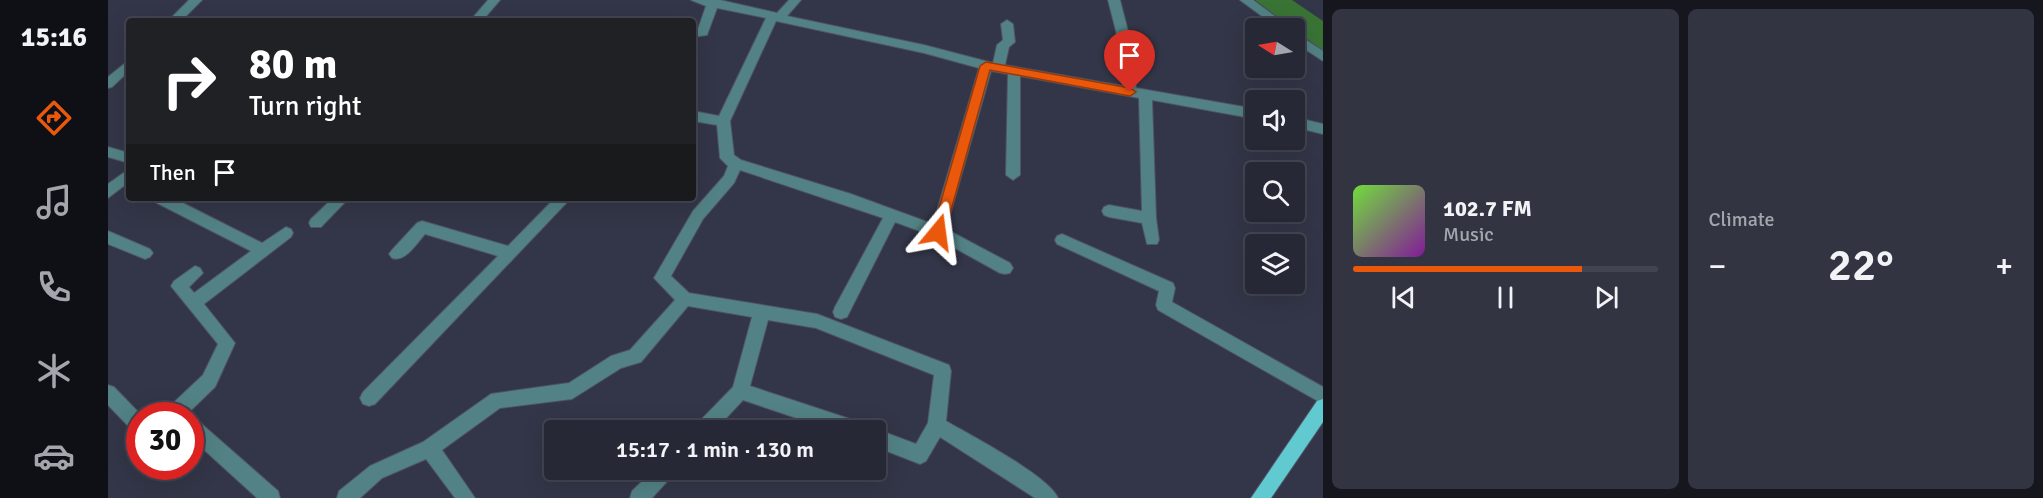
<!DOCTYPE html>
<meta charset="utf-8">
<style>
body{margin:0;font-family:Signika,sans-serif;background:#323442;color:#f1f3f6;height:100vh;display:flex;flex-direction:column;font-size:22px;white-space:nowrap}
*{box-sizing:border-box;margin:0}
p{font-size:20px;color:#a4a6ad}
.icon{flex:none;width:33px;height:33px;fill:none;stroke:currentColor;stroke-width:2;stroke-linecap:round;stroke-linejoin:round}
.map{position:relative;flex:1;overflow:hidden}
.drawer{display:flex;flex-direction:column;gap:9px;padding:9px;background:#15161e;width:720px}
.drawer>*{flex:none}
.banner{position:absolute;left:18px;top:18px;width:570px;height:183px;border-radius:6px;box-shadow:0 6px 24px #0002,0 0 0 2px #424451;background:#202124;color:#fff;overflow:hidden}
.needle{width:39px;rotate:281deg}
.controls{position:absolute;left:1137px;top:18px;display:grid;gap:12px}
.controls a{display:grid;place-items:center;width:60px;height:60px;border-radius:6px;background:#262836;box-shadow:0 6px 24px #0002,0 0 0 2px #424451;font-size:30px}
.speed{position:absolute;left:18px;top:402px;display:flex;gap:12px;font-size:30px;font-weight:700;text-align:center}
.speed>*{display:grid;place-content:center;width:78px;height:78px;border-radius:50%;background:#262836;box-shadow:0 6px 24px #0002,0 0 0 2px #424451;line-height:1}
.speed .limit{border:9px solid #d22;background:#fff;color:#111}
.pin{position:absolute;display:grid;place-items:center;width:51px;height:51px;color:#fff;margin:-62px -26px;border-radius:50% 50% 50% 0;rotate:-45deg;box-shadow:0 0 6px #0007}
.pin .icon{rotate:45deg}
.me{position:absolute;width:66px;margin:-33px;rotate:16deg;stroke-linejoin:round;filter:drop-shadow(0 0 4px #0008)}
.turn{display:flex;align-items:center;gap:21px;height:126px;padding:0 24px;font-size:27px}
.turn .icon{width:78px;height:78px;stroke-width:2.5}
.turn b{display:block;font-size:42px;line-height:51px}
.then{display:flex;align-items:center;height:57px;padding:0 24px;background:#0003;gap:12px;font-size:22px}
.big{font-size:45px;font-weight:600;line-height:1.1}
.drawer .tile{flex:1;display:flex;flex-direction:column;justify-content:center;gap:9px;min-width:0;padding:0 21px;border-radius:9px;background:#323442}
.song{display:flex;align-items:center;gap:18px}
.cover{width:72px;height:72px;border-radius:9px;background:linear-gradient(135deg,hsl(100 70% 55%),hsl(290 70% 35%))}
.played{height:6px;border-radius:3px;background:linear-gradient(90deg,#ea580c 75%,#424451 75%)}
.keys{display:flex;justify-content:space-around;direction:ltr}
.heat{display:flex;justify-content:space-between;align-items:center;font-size:33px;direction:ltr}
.drawer .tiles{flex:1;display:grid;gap:9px;grid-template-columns:repeat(2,1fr)}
.trip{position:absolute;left:436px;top:420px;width:342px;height:60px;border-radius:6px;background:#262836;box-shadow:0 6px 24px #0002,0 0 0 2px #424451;font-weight:600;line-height:60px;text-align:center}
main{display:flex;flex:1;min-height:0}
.tabs{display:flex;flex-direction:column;width:108px;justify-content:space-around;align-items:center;background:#0f1016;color:#a4a6ad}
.tabs .icon{width:42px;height:42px}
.tabs .selected{color:#ea580c}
.tabs b{font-size:27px;color:#f1f3f6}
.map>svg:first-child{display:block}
.forest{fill:#397435}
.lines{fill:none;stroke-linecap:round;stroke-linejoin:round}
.minor-casing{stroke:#505364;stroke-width:2}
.major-casing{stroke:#505364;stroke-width:2}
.minor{fill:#528285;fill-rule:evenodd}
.major{fill:#61cad1;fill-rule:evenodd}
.route{fill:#ea580c;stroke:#983908;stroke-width:1.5}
</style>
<main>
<nav class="tabs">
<b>15:16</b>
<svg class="icon selected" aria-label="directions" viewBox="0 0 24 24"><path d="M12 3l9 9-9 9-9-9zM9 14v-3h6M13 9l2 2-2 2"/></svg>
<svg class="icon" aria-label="music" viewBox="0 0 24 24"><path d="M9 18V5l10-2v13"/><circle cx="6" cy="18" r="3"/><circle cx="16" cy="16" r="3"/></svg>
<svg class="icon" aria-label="phone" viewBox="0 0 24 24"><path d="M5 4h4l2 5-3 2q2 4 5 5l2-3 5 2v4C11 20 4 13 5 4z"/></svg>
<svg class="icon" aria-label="climate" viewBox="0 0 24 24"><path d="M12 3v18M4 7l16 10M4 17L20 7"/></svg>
<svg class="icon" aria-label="car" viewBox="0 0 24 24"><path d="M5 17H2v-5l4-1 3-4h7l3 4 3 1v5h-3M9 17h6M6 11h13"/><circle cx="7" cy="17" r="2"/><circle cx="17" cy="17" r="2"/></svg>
</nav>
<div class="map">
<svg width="1215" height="498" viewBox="0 0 1215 498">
<rect width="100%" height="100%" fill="#333648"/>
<!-- forest -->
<polygon class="forest" points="1147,0 1184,0 1215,21 1215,51"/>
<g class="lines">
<!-- minor casing -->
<g class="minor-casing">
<g id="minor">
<polygon points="81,0 94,0 73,21 60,21"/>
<polygon points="380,0 392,0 374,21 362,21"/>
<path d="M 583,0 L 612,0 L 669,13 L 681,0 L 693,0 L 679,16 L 816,45 L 885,63 L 889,45 L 895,40 L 893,24 L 899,20 L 905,24 L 907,42 L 901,47 L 897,65 L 1015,86 L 1008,31 L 1000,0 L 1012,0 L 1020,31 L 1028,88 L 1148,109 L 1148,119 L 1044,100 L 1048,218 L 1051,240 L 1049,244 L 1039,244 L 1034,223 L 1001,217 L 996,215 L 994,211 L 996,207 L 1001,205 L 1034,211 L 1031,98 L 912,76 L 912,175 L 905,180 L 898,175 L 900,74 L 883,71 L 838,229 L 902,263 L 905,268 L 902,273 L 897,274 L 892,273 L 825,236 L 787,222 L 739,317 L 733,319 L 727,317 L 725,312 L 727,307 L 775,218 L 632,170 L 626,183 L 595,219 L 563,276 L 581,293 L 709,314 L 841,365 L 843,371 L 838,421 C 862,435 941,476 950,498 L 927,498 L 832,437 L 818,461 L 812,464 L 768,447 L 768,430 L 765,430 L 768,429 L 808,444 L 820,423 L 826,375 L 708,328 L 660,320 L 642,386 L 748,421 L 754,424 L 757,430 L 724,430 L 635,400 L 607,430 L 586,430 L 589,424 L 625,387 L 644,317 L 580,306 L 533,362 L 513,368 L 464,399 L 392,408 L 334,450 L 367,498 L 347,498 L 318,459 L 274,478 L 252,498 L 229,498 L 231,491 L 262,466 L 315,442 L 383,394 L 461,383 L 503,356 L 522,350 L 567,300 L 546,278 L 585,211 L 616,176 L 620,166 L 612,158 L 609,125 L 585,121 L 585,111 L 611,116 L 658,18 L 609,8 L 599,35 L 585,37 L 585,29 L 590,29 L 598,6 ZM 668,21 L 816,53 L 871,68 L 825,224 L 743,194 L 633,160 L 626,155 L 622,121 Z"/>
<polygon points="1132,0 1145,0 1183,28 1170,28"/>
<polygon points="1186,32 1215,51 1215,61 1186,42"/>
<polygon points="21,60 21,71 4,87 0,88 0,77"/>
<polygon points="1186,117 1215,124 1215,134 1186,127"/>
<polygon points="0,147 21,153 21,163 0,157"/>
<polygon points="21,169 21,182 0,198 0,184"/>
<polygon points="45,198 65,198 154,243 178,227 183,229 185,233 183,237 96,304 127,343 107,387 77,416 61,416 59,412 62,406 95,375 110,344 63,286 66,281 87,266 92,268 95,273 81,287 86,293 143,251 47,202"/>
<polygon points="162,198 178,198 176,202 164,202"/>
<polygon points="225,198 241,198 213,227 203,227 201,223 203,219"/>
<path d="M 447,198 L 463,198 L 267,404 L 261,406 L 255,404 L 252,398 L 255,392 L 390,256 L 317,234 C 309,243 297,263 284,258 L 281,254 L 284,250 L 309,223 L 314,221 L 400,246 Z"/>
<polygon points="0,231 42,249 45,253 42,257 37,259 0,244"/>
<polygon points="954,234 1065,283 1067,288 1064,302 1215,387 1215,404 1050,310 1048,305 1051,291 949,244 947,240 949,236"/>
<polygon points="0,385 6,387 34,416 32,416 32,434 26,432 0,405"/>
<polygon points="82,417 88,419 170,491 172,498 149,498 82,437"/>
<polygon points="546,470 567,470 564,476 544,498 522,498 524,491"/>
</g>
</g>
<!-- major casing -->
<g class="major-casing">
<polygon id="major" points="1215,399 1215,422 1163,498 1143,498 1209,401"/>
</g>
<!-- minor -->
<use href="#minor" class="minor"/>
<!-- major -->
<use href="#major" class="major"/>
</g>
<!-- route -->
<polygon class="route" points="878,62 1022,88 1028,92 1022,96 882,70 837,232 830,238 824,232 872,66"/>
</svg>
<div class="controls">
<a><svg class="needle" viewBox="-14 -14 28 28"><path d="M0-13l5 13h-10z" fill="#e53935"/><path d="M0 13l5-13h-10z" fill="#a4a6ad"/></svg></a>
<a><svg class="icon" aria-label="sound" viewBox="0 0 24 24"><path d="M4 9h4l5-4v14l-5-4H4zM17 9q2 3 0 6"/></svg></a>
<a><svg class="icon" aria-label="search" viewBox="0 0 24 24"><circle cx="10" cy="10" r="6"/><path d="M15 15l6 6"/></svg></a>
<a><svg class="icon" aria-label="layers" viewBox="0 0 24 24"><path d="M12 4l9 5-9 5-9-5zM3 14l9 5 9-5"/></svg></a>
</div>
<div class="speed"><div class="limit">30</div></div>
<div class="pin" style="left:1022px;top:92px;background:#d93025"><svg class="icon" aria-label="arrive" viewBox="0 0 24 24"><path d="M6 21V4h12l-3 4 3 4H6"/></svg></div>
<svg class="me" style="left:830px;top:232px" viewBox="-20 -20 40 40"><path d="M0-17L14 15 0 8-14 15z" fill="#ea580c" stroke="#fff" stroke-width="4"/></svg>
<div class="trip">15:17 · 1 min · 130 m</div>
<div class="banner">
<div class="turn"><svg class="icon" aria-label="right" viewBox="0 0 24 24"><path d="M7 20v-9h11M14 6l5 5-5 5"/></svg><div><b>80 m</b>Turn right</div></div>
<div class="then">Then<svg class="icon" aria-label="arrive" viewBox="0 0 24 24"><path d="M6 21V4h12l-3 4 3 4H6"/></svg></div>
</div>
</div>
<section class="drawer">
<div class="tiles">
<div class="tile">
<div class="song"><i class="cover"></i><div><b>102.7 FM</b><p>Music</p></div></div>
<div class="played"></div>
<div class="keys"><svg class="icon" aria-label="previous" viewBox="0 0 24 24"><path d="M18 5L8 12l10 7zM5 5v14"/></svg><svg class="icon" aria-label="pause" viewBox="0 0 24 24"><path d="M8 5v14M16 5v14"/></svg><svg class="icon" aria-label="next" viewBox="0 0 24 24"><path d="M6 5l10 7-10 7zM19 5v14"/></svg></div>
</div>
<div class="tile"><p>Climate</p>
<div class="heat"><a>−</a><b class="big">22°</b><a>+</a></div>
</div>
</div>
</section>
</main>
